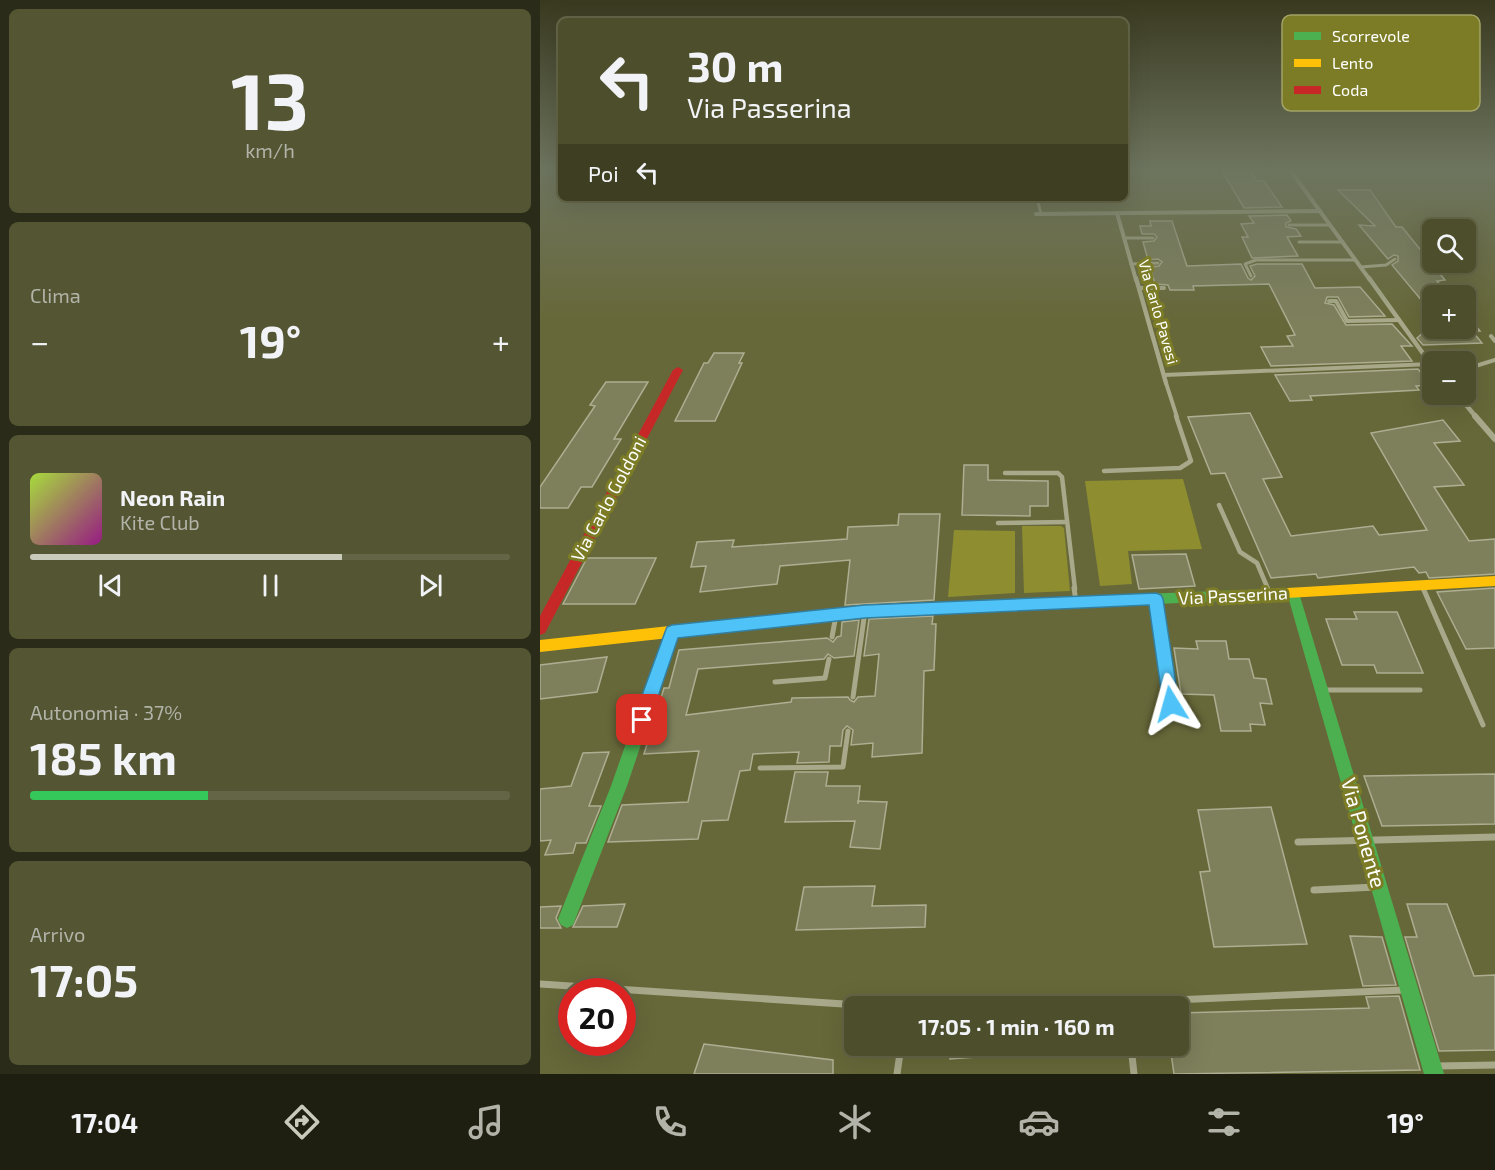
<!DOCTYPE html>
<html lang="it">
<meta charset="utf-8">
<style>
body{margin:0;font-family:"Exo 2",sans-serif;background:#545533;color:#f1f3f6;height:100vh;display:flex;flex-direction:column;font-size:22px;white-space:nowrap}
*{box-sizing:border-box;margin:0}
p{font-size:20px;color:#b3b4a9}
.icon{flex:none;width:33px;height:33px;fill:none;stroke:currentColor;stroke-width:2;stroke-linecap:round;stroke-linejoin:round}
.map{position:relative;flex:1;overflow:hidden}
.drawer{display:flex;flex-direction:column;gap:9px;padding:9px;background:#2a2b18;width:540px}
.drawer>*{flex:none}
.top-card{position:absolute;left:18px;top:18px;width:570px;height:183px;border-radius:9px;box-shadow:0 6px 24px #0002,0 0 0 2px #646547;background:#4d4e2b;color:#f1f3f6;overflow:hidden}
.buttons{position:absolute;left:882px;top:219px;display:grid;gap:12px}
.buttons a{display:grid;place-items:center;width:54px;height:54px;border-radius:9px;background:#4d4e2b;box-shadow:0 6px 24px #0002,0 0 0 2px #646547;font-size:30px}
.speed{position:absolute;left:18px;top:978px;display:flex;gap:12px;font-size:30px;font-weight:700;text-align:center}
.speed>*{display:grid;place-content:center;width:78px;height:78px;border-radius:50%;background:#4d4e2b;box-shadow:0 6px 24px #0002,0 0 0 2px #646547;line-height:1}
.speed .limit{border:9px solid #d22;background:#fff;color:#111}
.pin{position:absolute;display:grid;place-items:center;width:51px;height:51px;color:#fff;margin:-26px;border-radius:12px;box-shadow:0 3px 9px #0006}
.me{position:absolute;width:66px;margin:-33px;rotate:352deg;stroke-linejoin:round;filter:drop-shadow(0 0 4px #0008)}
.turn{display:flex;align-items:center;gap:21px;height:126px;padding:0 30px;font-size:27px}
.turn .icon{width:78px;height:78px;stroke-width:2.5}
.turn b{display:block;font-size:42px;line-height:51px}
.then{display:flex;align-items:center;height:57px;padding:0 30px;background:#0003;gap:12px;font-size:22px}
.big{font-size:45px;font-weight:700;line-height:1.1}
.drawer .card{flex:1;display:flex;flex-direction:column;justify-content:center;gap:9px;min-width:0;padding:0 21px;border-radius:9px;background:#545533}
.drawer .dial{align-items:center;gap:0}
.dial b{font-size:78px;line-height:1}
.song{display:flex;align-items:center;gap:18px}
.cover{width:72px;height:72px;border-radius:9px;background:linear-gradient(135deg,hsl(80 70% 55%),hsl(310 70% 35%))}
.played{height:6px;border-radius:3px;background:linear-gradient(90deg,#cacaba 65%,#646547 65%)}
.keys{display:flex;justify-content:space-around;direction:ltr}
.heat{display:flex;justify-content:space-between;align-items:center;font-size:33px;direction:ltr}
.charge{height:9px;border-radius:4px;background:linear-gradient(90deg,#34c759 37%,#646547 0)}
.trip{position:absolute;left:304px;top:996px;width:345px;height:60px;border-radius:9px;background:#4d4e2b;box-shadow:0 6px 24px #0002,0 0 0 2px #646547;font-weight:700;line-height:60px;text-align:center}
.tabs{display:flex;height:96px;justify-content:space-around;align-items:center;background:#1f1f11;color:#b3b4a9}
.tabs .icon{width:42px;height:42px}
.tabs .selected{color:#cacaba}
.tabs b{font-size:27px;color:#f1f3f6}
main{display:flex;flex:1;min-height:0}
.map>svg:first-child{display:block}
.green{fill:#8e8e31}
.building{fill:#7e7f5b;stroke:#adae92;stroke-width:1.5}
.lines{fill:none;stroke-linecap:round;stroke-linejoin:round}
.lane-far4{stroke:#a8a98a;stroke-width:3}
.lane-far3{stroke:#a8a98a;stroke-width:4}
.lane-far2{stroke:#a8a98a;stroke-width:4.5}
.lane-far1{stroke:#a8a98a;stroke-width:5}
.lane{stroke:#a8a98a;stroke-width:7}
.street-far2{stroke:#a8a98a;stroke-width:4}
.street-far1{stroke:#a8a98a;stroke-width:4.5}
.street{stroke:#a8a98a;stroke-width:6}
.fast{fill:#4caf50;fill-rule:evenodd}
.slow{fill:#ffc107;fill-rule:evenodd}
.jam{fill:#c62828;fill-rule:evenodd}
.route{fill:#4fc3f7;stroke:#337fa1;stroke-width:1.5}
.labels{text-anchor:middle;stroke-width:6;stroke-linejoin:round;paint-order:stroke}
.far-street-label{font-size:15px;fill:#fff;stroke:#7b7c25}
.street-label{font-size:18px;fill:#fff;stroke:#7b7c25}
.near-street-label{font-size:21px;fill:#fff;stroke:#7b7c25}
.key{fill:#7b7c25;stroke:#a3a366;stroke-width:1.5}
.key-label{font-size:16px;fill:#fff}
</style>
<main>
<section class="drawer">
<div class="card dial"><b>13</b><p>km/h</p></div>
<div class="card"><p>Clima</p>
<div class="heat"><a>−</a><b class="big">19°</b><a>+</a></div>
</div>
<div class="card">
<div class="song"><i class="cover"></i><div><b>Neon Rain</b><p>Kite Club</p></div></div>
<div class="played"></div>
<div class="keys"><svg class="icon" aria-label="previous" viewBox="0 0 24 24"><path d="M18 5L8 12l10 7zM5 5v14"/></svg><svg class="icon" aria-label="pause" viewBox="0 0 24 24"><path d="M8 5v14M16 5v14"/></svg><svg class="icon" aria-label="next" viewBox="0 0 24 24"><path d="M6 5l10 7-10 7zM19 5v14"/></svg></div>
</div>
<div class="card"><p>Autonomia · 37%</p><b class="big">185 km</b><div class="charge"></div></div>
<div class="card"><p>Arrivo</p><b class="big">17:05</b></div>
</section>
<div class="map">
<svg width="955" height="1074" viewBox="0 0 955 1074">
<rect width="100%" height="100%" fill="#676839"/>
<!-- green -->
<g class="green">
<polygon points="643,479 662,549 588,551 592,584 560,586 545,481"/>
<polygon points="482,526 521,526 524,528 530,591 484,593"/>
<polygon points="414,530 475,531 475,593 408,597"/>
</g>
<!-- building -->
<g class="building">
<polygon points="709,170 717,181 724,181 742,207 704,208 682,171"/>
<polygon points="798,190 830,190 856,227 862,227 905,280 897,281 910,296 892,296 892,313 852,265 858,261 858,256 854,255 848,259 819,225 835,226"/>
<polygon points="747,215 751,221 746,223 746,227 756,229 761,236 747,237 758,256 712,258 702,237 708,237 701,224 714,223 709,216"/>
<polygon points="610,221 632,221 647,266 701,264 708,278 711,280 715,276 710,266 717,264 762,264 775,288 820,287 845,316 809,317 798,297 787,297 785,303 794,305 806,325 852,324 872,346 861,346 872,361 731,366 721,347 753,346 747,336 755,335 729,284 653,286 654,290 630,290 628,285 615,284 610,267 619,266 622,262 618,259 608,260 603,242 614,241 617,237 614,234 602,234 600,226 611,226"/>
<polygon points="926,314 940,331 932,331 942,343 883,345 877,338 892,325 892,328 926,328"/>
<polygon points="174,353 204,353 199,363 202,363 175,421 135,421 164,363 168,363"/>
<polygon points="878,369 891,385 876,386 879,390 770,396 772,400 750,401 735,375"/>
<polygon points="66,382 108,382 74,439 81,439 52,487 41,487 28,508 0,508 0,487 55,406 50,405"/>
<polygon points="710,413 742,477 723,479 751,536 833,526 839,535 887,530 831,433 903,420 920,441 894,443 924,485 894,487 929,541 955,539 955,574 889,578 886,572 879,573 874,567 778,578 776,574 731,578 685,473 671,474 648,417"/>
<polygon points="424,465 448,465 448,480 508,481 508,506 490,506 490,516 422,515"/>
<polygon points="359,514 400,514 394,600 305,605 310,560 240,566 237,584 160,592 166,566 151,567 157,542 194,540 192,547 307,539 308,527 358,525"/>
<polygon points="646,554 655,586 599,589 592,555"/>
<polygon points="47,558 116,558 95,604 23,604"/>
<polygon points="955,588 955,648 926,649 897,592"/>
<polygon points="814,612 857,612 883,673 837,673 834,665 802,665 786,619 817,619"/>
<polygon points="393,616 392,624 396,624 394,670 384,671 382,753 332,757 333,743 311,745 313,730 307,726 303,730 301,746 290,746 289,762 257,763 259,752 213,754 210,770 200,771 188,820 162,821 158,839 68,842 82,805 148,802 159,751 104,754 124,688 129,688 139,650 287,638 293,642 297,637 301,636 302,622 319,620 314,656 294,658 288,654 284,659 158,669 146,715 251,702 252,698 308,697 310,700 314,702 318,697 335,696 339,654 324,656 329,619"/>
<polygon points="656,641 686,641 689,659 709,659 714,678 726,679 732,704 720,703 725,725 710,724 711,731 681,731 674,695 641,694 634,648 658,649"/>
<polygon points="67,657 57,692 0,699 0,665"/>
<polygon points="69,752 49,806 61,806 46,843 36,843 33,853 5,855 11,840 0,841 0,789 31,786 43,753"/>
<polygon points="255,772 288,772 286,786 320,786 318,804 318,801 347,802 340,849 310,847 315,821 245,822"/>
<polygon points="955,774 955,824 842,826 824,776"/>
<polygon points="731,807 767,944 674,947 660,872 670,871 658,810"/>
<polygon points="335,886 332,906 386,905 385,927 256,930 264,887"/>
<polygon points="85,904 77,927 33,927 43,906"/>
<polygon points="867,904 907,904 934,976 955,975 955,1050 899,1051 865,937 877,937"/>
<polygon points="21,906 16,918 21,928 0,928 0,907"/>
<polygon points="810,936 842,937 856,985 823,986"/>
<polygon points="859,996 880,1070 634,1074 630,1046 639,1046 639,1013 829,1008 826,997"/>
<polygon points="551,1001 552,1006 480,1006"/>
<polygon points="164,1044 293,1060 293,1074 154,1074"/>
<polygon points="410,1046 556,1046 556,1048 410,1059"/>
</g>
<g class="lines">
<!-- lane-far4 -->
<g class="lane-far4">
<polyline points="497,198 501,214"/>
<polyline points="749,225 790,225"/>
<polyline points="584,238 613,238"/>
<polyline points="759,242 803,242"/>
<polyline points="591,264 618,263"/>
<polyline points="821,267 846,265 855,259"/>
<polyline points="711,276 705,264 716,260 815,260"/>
</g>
<!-- lane-far3 -->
<g class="lane-far3">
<polyline points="599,288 624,288"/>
<polyline points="789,301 796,301 807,321 859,320"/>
<polyline points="951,336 955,341"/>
<polyline points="926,369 955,360"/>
<polyline points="624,375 891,364"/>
<polyline points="626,383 637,417"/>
</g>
<!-- lane-far2 -->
<g class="lane-far2">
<polyline points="564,471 640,468 651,461 636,416"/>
<polyline points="465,473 518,473 522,477 535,589"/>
<polyline points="679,505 700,552 717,563 728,589"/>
<polyline points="458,523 527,522"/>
<polyline points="882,585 884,589"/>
</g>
<!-- lane-far1 -->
<g class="lane-far1">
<polyline points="534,588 536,602"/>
<polyline points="727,588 730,594"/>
<polyline points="883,588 943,725"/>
<polyline points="616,599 631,704"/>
<polyline points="292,637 296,615"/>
<polyline points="235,682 285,678 289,659"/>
<polyline points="784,690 880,690"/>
<polyline points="313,697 325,611"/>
<polyline points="220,768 303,767 308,731"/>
</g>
<!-- lane -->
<g class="lane">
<polyline points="758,842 955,837"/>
<polyline points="774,890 836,887"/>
<polyline points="0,984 334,1006"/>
<polyline points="587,1006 587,1002 864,990"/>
<polyline points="591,1046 594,1074"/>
<polyline points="897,1066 955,1065"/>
<polyline points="357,1074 361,1046"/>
</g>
<!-- street-far2 -->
<g class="street-far2">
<polyline points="750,170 830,280"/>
<polyline points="577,213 596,280"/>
<polyline points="496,214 780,211"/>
</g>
<!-- street-far1 -->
<g class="street-far1">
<polyline points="596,278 626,383"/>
<polyline points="829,278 892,366"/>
<polyline points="917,394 936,417"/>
</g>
<!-- street -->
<polyline class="street" points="935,416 955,439"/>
<!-- fast -->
<g class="fast">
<polygon points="753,588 758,589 759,593 904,1074 884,1074 747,593 748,589"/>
<polygon points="729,589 734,590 735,594 734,598 729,599 325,617 249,625 244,623 242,619 244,615 249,613 325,605"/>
<polygon points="132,626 137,628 139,632 87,786 33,925 27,928 21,925 18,919 71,786 125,632 127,628"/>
</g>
<!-- slow -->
<g class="slow">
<polygon points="955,576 955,586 729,599 724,598 723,594 724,590 729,589"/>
<polygon points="249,613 254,615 256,619 254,623 249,625 0,652 0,640"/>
</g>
<!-- jam -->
<polygon class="jam" points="138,367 143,370 5,633 0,635 0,616 133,370"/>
</g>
<!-- sky -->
<linearGradient id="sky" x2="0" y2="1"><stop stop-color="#39391f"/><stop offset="0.53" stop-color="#6e755f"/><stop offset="1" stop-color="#6e755f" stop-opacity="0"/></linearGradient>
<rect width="955" height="320" fill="url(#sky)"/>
<!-- route -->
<polygon class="route" points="616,593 621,595 623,599 639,704 637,709 631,712 625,709 623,704 609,605 325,618 138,638 108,726 102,728 96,726 93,720 125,632 127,627 132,625 325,605"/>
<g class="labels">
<!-- far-street labels -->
<g class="far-street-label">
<text transform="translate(618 312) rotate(74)" y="5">Via Carlo Pavesi</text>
</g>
<!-- street labels -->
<g class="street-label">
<text transform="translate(69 499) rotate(-62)" y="6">Via Carlo Goldoni</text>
<text transform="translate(693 596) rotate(-3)" y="6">Via Passerina</text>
</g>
<!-- near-street labels -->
<g class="near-street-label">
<text transform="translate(823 833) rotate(74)" y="7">Via Ponente</text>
</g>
</g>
<!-- legend -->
<rect x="742" y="15" width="198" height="96" rx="9" class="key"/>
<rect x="754" y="32" width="27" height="8" fill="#4caf50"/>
<rect x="754" y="59" width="27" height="8" fill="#ffc107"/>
<rect x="754" y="86" width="27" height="8" fill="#c62828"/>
<g class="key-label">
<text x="792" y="42">Scorrevole</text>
<text x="792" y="69">Lento</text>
<text x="792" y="96">Coda</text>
</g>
</svg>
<div class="buttons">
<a><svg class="icon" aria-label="search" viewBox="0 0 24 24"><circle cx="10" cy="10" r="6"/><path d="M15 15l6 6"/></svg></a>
<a>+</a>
<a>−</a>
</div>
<div class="speed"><div class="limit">20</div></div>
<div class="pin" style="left:102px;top:720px;background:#d93025"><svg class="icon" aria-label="arrive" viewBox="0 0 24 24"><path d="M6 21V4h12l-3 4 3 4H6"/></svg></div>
<svg class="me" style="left:631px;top:704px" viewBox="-20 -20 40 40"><path d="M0-17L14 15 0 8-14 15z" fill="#4fc3f7" stroke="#fff" stroke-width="4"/></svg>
<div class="trip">17:05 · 1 min · 160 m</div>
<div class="top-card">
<div class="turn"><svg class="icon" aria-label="left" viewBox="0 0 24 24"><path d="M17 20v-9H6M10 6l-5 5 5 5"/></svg><div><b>30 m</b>Via Passerina</div></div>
<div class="then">Poi<svg class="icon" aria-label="left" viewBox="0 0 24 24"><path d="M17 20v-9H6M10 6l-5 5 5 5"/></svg></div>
</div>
</div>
</main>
<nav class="tabs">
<b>17:04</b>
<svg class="icon selected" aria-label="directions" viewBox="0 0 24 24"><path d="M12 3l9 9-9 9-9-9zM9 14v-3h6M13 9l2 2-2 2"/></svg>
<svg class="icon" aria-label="music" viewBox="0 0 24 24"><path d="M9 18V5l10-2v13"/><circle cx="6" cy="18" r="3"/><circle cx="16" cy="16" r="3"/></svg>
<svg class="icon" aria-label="phone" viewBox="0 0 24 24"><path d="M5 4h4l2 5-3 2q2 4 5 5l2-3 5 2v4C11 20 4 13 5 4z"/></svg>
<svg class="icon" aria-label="climate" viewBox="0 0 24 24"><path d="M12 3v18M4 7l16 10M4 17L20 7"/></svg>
<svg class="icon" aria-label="car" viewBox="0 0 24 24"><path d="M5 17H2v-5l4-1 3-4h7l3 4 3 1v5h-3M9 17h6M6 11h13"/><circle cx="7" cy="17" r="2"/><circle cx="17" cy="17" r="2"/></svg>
<svg class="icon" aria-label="filters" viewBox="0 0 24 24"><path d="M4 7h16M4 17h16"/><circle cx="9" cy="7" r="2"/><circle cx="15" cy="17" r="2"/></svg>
<b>19°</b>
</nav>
